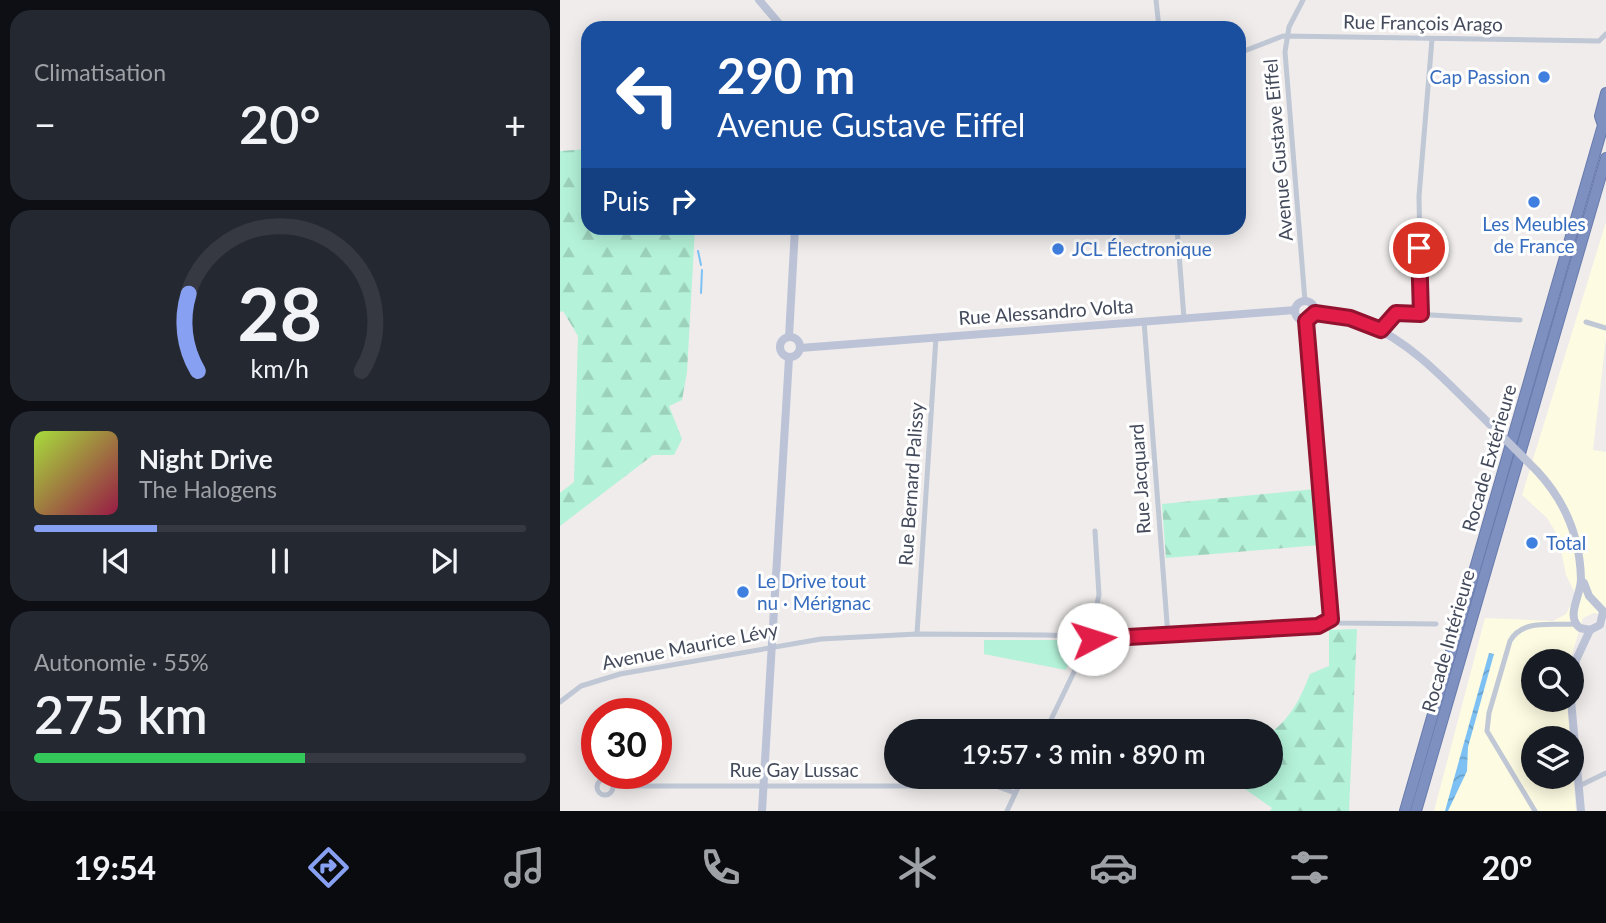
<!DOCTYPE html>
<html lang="fr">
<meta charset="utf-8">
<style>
body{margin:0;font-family:Lato,sans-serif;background:#242831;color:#f1f3f6;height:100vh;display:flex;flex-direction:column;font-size:26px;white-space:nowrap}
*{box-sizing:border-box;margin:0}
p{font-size:23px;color:#9ea1a6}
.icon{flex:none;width:38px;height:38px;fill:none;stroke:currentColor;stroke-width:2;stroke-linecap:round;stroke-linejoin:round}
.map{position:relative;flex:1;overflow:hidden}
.sheet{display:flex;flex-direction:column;gap:10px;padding:10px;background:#0d0f14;width:560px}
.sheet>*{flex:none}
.hud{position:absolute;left:21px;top:21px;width:665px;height:214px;border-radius:21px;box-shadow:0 4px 18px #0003;background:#1a4fa0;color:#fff;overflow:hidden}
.tools{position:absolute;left:961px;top:649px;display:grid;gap:14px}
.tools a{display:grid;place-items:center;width:63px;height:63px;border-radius:50%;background:#171b24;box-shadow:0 4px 18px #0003;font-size:35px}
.speed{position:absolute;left:21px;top:698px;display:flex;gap:14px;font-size:35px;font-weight:700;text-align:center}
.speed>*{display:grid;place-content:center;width:91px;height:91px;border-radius:50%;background:#171b24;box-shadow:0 4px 18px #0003;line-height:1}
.speed .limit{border:10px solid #d22;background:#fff;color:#111}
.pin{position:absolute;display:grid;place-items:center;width:60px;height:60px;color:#fff;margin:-30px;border:4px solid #fff;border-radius:50%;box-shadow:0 2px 7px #0007}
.me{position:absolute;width:77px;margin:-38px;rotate:85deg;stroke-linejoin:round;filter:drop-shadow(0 0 5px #0008)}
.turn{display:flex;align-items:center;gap:24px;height:147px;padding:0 21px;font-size:32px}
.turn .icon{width:91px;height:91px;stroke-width:2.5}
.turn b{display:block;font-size:49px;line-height:60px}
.then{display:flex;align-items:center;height:66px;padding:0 21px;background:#0003;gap:14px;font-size:26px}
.big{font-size:52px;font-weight:600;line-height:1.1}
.sheet .tile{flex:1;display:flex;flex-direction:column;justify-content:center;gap:10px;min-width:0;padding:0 24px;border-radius:21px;background:#242831}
.sheet .dial{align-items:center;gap:0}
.dial svg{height:182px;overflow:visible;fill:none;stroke:#363941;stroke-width:7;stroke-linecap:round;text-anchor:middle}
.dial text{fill:#f1f3f6;stroke:none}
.song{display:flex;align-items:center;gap:21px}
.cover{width:84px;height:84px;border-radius:10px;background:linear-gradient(135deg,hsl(80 70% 55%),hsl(340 70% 35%))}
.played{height:7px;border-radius:4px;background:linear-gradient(90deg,#88a0f2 25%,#363941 25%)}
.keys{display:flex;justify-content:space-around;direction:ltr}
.heat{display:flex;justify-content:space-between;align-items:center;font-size:38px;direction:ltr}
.charge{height:10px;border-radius:5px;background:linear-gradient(90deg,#34c759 55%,#363941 0)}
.trip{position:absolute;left:324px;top:719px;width:399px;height:70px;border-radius:35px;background:#171b24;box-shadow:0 4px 18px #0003;font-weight:600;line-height:70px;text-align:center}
.tabs{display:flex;height:112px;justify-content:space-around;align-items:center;background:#090b0e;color:#9ea1a6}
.tabs .icon{width:49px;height:49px}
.tabs .active{color:#88a0f2}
.tabs b{font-size:32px;color:#f1f3f6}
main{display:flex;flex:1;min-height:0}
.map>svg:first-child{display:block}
.commercial{fill:#fdfbe1}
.forest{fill:url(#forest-firs)}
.garden{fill:#b4f2d9}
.water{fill:url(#water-waves)}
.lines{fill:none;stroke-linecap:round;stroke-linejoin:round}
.stream{stroke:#7dc1f4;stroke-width:2}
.highway-casing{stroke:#697bac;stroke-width:12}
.street{stroke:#c0c7d5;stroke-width:5}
.secondary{stroke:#bcc3d7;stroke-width:8}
.highway{stroke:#7e90c0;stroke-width:10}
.secondary-bridge{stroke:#bcc3d7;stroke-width:8}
.route-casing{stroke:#92132f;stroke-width:18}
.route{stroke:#e11d48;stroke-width:12}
.shop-dot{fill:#3f7fe0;stroke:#fff;stroke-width:2.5}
.labels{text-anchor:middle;stroke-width:6;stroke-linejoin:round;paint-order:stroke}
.street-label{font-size:19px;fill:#434a5b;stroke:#fff}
.shop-label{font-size:19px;fill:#366cbe;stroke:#fff;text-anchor:start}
</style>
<main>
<section class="sheet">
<div class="tile"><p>Climatisation</p>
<div class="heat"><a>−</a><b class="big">20°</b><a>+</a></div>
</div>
<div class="tile dial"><svg viewBox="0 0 100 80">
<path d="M14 69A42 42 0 1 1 86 69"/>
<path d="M14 69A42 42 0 0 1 10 35" stroke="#88a0f2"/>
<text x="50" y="56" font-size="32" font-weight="700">28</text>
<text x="50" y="72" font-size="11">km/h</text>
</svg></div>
<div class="tile">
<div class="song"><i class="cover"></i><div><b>Night Drive</b><p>The Halogens</p></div></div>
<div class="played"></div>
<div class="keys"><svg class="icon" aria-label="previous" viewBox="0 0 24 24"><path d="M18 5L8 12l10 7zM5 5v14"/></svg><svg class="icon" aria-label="pause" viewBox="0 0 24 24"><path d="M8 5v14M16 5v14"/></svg><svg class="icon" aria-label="next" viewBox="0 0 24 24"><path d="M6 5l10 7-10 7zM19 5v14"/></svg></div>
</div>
<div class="tile"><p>Autonomie · 55%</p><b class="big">275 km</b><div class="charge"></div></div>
</section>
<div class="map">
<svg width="1046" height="811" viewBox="0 0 1046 811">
<defs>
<pattern id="forest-firs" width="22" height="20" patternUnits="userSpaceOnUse" patternTransform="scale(1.75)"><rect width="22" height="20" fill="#b4f2d9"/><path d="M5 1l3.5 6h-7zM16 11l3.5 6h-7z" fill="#9cd1bc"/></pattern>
<pattern id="water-waves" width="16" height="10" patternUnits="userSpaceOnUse" patternTransform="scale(1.75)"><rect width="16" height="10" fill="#7dc1f4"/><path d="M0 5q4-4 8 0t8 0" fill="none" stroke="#689fc9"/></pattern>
</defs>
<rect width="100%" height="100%" fill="#efeceb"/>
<!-- commercial -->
<polygon class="commercial" points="1046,222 1046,338 1033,450 1046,452 1046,615 1034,613 1023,618 1010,661 973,662 973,700 1007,700 1010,738 973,738 973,777 1012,777 1012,758 1016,811 874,811 925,618 993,621 1006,614 1016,595 1006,575 998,536 987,518 962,495"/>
<!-- forest -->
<g class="forest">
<polygon points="28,149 28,228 135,228 127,372 122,400 109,406 122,439 114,455 93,455 0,526 0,493 14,482 18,336 3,311 0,312 0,151"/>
<polygon points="755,489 759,545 606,558 602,504"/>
<path d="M 797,629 L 789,811 L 710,811 L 712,808 L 668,777 L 710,777 L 711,733 C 732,716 740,699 750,674 L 769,666 L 769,630 Z"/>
</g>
<!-- garden -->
<polygon class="garden" points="424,640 516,640 516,642 506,670 424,654"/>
<!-- water -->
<polygon class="water" points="929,653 934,654 908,747 907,771 888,811 885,811"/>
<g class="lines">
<!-- stream -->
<g class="stream">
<polyline points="138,251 141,265"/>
<polyline points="141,293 142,270"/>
</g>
<!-- highway casing -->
<g class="highway-casing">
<g id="highway">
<polyline points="1042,122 1040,116 1046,93"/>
<polyline points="845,811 1046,115"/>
<polyline points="856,811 1046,158"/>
</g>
</g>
<!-- street -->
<g class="street">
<polyline points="596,0 599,28"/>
<polyline points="743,0 729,27 725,52 745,301"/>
<polyline points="679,53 723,36 1039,41 1046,34"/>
<polyline points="617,228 624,318"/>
<polyline points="861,314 859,196 872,39"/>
<polyline points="584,321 608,636"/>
<polyline points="746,321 771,619"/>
<polyline points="1026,322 1046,328"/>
<polyline points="821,330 836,313 960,320"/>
<polyline points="771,619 780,623 876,624"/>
<polyline points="357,634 376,337"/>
<polyline points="533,639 531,630 539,595 535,531"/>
<polyline points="529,641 544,636 608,636 758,626 771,619"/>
<polyline points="0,702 21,686 60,674 261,639 357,634 484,635 522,636 529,641"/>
<polyline points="485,732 529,641"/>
<circle cx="45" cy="787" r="8"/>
<polyline points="53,786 436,786 455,793"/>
<polyline points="1019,786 1046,773"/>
<polyline points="447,811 463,777"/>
<path d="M 975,811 L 927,731 L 929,713 L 950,641 C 963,618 993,626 1016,624"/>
</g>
<!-- secondary -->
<g class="secondary">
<polyline points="199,0 223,28"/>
<circle cx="745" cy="311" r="10"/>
<path d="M 755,313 C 772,315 791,317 807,324 C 858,345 899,396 939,433"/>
<circle cx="230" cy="347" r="10"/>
<polyline points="229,337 235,228"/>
<polyline points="240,348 735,310"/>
<path d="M 977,471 C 1005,501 1020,538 1021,579 C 1021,596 1005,616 1020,628 L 1030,630 L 1040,625 L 1043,612"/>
<polyline points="1024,583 1029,596 1046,614"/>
<polyline points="1012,685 1016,660 1030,630"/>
<polyline points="1011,700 1021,811"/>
<polyline points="202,811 229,358"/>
</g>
<!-- highway -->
<use href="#highway" class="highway"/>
<!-- secondary-bridge -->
<polyline class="secondary-bridge" points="939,433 977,471"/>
</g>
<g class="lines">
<!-- route casing -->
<g class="route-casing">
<polyline id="route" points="533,639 758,626 771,619 746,321 755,313 790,318 821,330 836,313 861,314 859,248"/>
</g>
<!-- route -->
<use href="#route" class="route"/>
</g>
<!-- markers -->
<g class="shop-dot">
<circle cx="984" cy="77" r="7"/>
<circle cx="974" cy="202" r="7"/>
<circle cx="498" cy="249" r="7"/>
<circle cx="972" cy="543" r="7"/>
<circle cx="183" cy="592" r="7"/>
</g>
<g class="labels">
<!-- street labels -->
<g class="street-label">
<text transform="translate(863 23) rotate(1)" y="7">Rue François Arago</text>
<text transform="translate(718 150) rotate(-95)" y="7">Avenue Gustave Eiffel</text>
<text transform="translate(486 312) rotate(-4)" y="7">Rue Alessandro Volta</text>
<text transform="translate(929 458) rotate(-74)" y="7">Rocade Extérieure</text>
<text transform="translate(580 479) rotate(-94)" y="7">Rue Jacquard</text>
<text transform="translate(351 484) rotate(-86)" y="7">Rue Bernard Palissy</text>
<text transform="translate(888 641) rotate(-74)" y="7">Rocade Intérieure</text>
<text transform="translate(130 646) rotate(-11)" y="7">Avenue Maurice Lévy</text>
<text x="234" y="777">Rue Gay Lussac</text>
</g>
<!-- shop labels -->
<g class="shop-label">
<text x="970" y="84" text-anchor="end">Cap Passion</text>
<text x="974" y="231" text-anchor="middle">Les Meubles<tspan x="974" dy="22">de France</tspan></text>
<text x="512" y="256">JCL Électronique</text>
<text x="986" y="550">Total</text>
<text x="197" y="588">Le Drive tout<tspan x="197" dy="22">nu · Mérignac</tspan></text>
</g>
</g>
</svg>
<div class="tools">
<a><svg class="icon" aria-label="search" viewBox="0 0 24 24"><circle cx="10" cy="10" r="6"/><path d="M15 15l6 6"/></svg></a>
<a><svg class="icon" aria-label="layers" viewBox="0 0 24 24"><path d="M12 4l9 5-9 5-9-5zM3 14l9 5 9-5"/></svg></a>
</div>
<div class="speed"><div class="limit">30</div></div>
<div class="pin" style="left:859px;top:248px;background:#d93025"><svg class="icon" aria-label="arrive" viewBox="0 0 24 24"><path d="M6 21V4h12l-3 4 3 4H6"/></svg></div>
<svg class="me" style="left:533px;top:639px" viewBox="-20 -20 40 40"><circle r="19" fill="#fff"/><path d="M0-13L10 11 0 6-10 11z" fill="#e11d48"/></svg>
<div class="trip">19:57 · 3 min · 890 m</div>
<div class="hud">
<div class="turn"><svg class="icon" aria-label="left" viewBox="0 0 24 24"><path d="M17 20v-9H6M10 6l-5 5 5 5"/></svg><div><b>290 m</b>Avenue Gustave Eiffel</div></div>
<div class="then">Puis<svg class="icon" aria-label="right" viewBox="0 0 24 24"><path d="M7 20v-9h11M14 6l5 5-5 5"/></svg></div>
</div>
</div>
</main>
<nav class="tabs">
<b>19:54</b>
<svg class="icon active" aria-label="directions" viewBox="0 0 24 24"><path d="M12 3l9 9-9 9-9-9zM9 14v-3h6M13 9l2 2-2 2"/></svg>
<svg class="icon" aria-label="music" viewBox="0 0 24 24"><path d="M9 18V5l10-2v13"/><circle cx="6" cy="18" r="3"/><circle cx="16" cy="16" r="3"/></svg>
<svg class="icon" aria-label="phone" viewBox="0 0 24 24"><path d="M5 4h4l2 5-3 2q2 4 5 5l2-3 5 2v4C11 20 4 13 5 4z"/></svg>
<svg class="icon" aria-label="climate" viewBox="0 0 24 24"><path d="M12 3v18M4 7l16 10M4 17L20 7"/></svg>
<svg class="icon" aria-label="car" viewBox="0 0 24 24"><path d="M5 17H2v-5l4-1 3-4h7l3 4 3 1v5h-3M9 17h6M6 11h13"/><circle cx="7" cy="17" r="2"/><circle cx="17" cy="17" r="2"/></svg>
<svg class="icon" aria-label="filters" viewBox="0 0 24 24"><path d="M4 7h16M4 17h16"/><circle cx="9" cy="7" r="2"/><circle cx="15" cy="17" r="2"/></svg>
<b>20°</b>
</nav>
